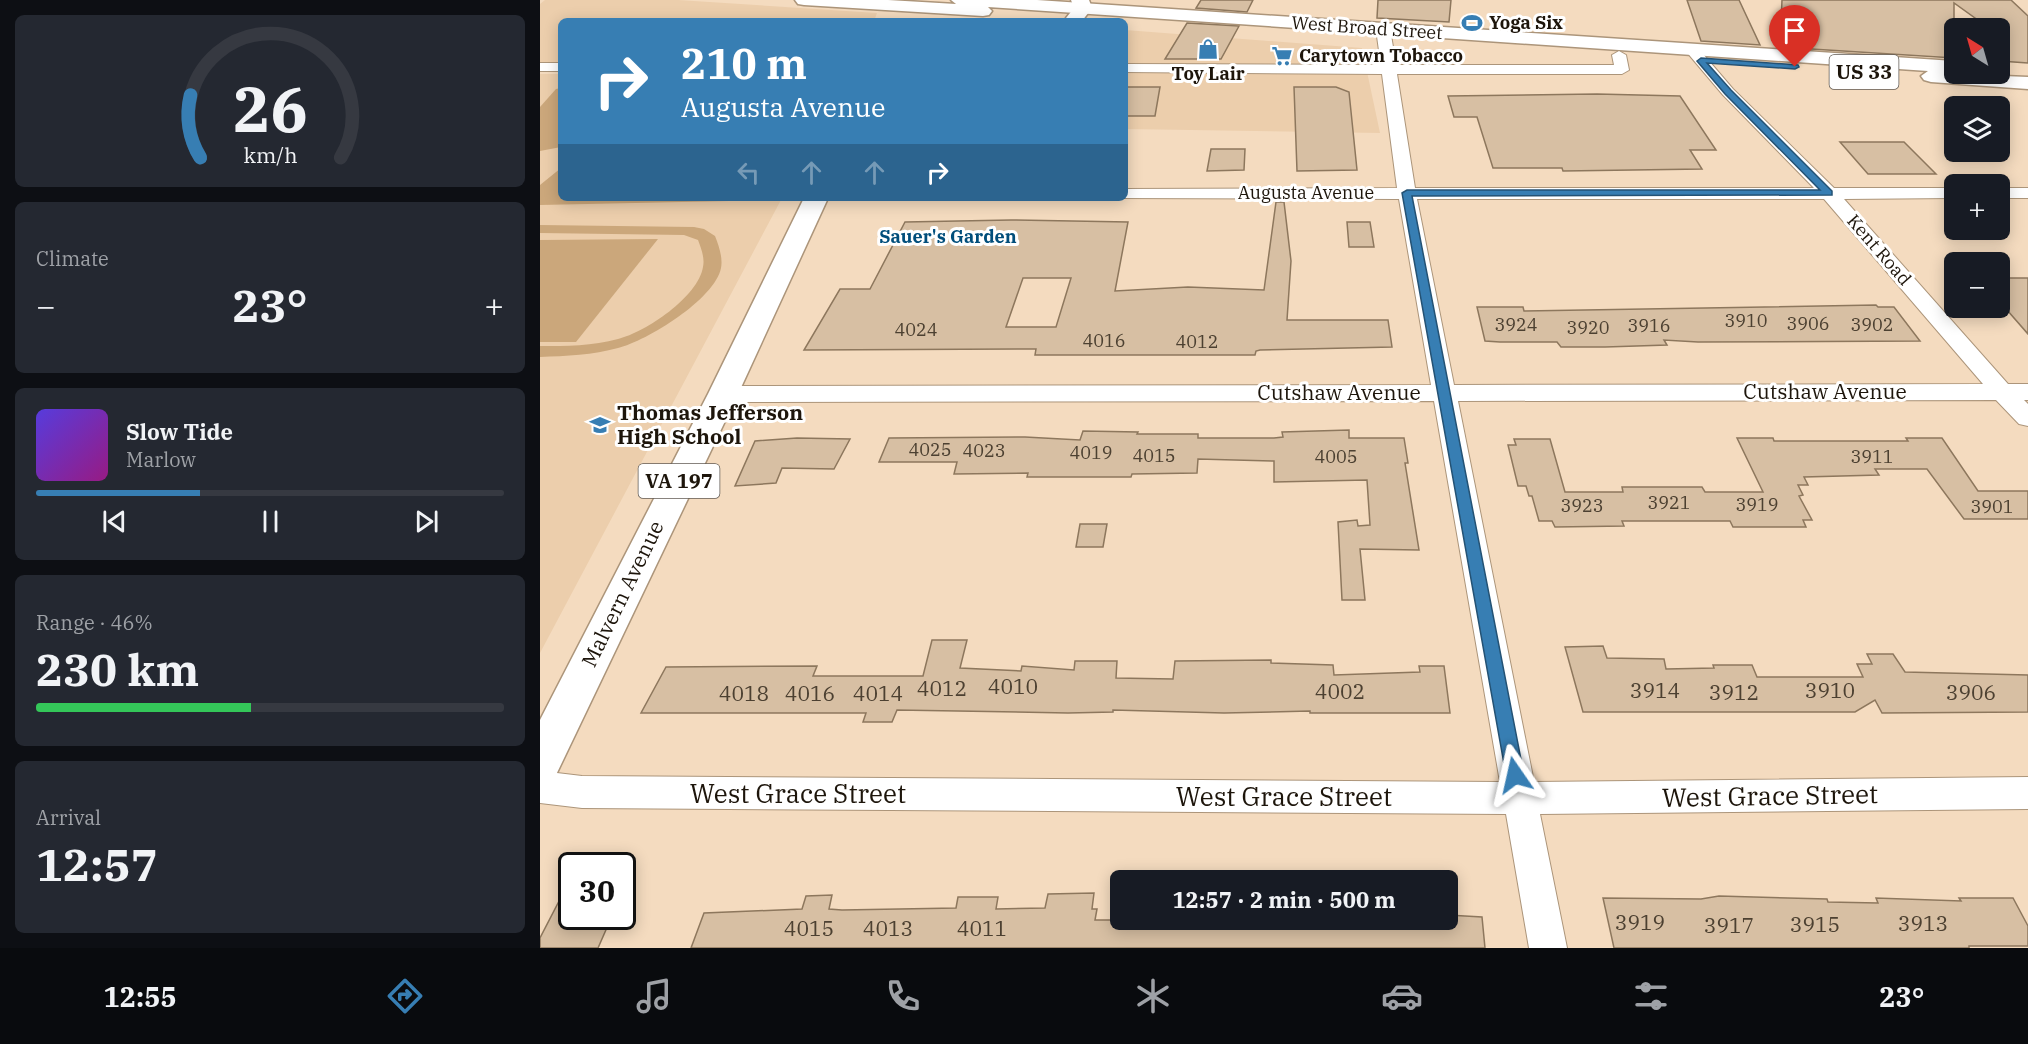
<!DOCTYPE html>
<meta charset="utf-8">
<style>
body{margin:0;font-family:"IBM Plex Serif",serif;background:#242831;color:#f1f3f6;height:100vh;display:flex;flex-direction:column;font-size:22px;white-space:nowrap}
*{box-sizing:border-box;margin:0}
p{font-size:20px;color:#9ea1a6}
.icon{flex:none;width:33px;height:33px;fill:none;stroke:currentColor;stroke-width:2;stroke-linecap:round;stroke-linejoin:round}
.map{position:relative;flex:1;overflow:hidden}
.details{display:flex;flex-direction:column;gap:15px;padding:15px;background:#0d0f14;width:540px}
.details>*{flex:none}
.guide{position:absolute;left:18px;top:18px;width:570px;height:183px;border-radius:9px;box-shadow:0 3px 15px #0003;background:#377eb3;color:#fff;overflow:hidden}
.needle{width:39px;rotate:323deg}
.fabs{position:absolute;left:1404px;top:18px;display:grid;gap:12px}
.fabs a{display:grid;place-items:center;width:66px;height:66px;border-radius:9px;background:#171b24;box-shadow:0 3px 15px #0003;font-size:30px}
.speed{position:absolute;left:18px;top:852px;display:flex;gap:12px;font-size:30px;font-weight:700;text-align:center}
.speed>*{display:grid;place-content:center;width:78px;height:78px;border-radius:50%;background:#171b24;box-shadow:0 3px 15px #0003;line-height:1}
.speed .limit{border:3px solid #111;border-radius:9px;background:#fff;color:#111}
.pin{position:absolute;display:grid;place-items:center;width:51px;height:51px;color:#fff;margin:-62px -26px;border-radius:50% 50% 50% 0;rotate:-45deg;box-shadow:0 0 6px #0007}
.pin .icon{rotate:45deg}
.me{position:absolute;width:66px;margin:-33px;rotate:349deg;stroke-linejoin:round;filter:drop-shadow(0 0 4px #0008)}
.turn{display:flex;align-items:center;gap:21px;height:126px;padding:0 24px;font-size:27px}
.turn .icon{width:78px;height:78px;stroke-width:2.5}
.turn b{display:block;font-size:42px;line-height:51px}
.lanes{display:flex;align-items:center;height:57px;padding:0 24px;background:#0003;justify-content:center;gap:30px;direction:ltr}
.lanes .off{opacity:.35}
.big{font-size:45px;font-weight:700;line-height:1.1}
.details .card{flex:1;display:flex;flex-direction:column;justify-content:center;gap:9px;min-width:0;padding:0 21px;border-radius:9px;background:#242831}
.details .dial{align-items:center;gap:0}
.dial svg{height:156px;overflow:visible;fill:none;stroke:#363941;stroke-width:7;stroke-linecap:round;text-anchor:middle}
.dial text{fill:#f1f3f6;stroke:none}
.song{display:flex;align-items:center;gap:18px}
.cover{width:72px;height:72px;border-radius:9px;background:linear-gradient(135deg,hsl(250 70% 55%),hsl(310 70% 35%))}
.played{height:6px;border-radius:3px;background:linear-gradient(90deg,#377eb3 35%,#363941 35%)}
.keys{display:flex;justify-content:space-around;direction:ltr}
.heat{display:flex;justify-content:space-between;align-items:center;font-size:33px;direction:ltr}
.charge{height:9px;border-radius:4px;background:linear-gradient(90deg,#34c759 46%,#363941 0)}
.trip{position:absolute;left:570px;top:870px;width:348px;height:60px;border-radius:9px;background:#171b24;box-shadow:0 3px 15px #0003;font-weight:700;line-height:60px;text-align:center}
.menu{display:flex;height:96px;justify-content:space-around;align-items:center;background:#090b0e;color:#9ea1a6}
.menu .icon{width:42px;height:42px}
.menu .on{color:#377eb3}
.menu b{font-size:27px;color:#f1f3f6}
main{display:flex;flex:1;min-height:0}
.map>svg:first-child{display:block}
.built{fill:#ecceac}
.green{fill:#cba77b}
.building{fill:#d7bfa3;stroke:#8d775d;stroke-width:1.5;fill-rule:evenodd}
.lines{fill:none;stroke-linecap:round;stroke-linejoin:round}
.minor-casing{stroke:#ac957a;stroke-width:2}
.tertiary-casing{stroke:#ac957a;stroke-width:3}
.primary-casing{stroke:#ac957a;stroke-width:3}
.minor{fill:#fff;fill-rule:evenodd}
.tertiary{fill:#fff;fill-rule:evenodd}
.primary{fill:#fff;fill-rule:evenodd}
.route{fill:#377eb3;stroke:#245274;stroke-width:1.5}
.labels{text-anchor:middle;stroke-width:6;stroke-linejoin:round;paint-order:stroke}
.far-poi-label{font-size:18px;font-weight:bold;fill:#1d150b;stroke:#fff;text-anchor:start}
.far-street-label{font-size:18px;fill:#1d150b;stroke:#fff}
.far-neighbourhood-label{font-size:18px;font-weight:bold;fill:#014e7b;stroke:#fff}
.number-label{font-size:18px;fill:#4c4031}
.shield{fill:#fff;stroke:#615b54;stroke-width:1.5}
.shield-label{font-size:20px;font-weight:bold;fill:#1d150b}
.street-label{font-size:21px;fill:#1d150b;stroke:#fff}
.poi-label{font-size:21px;font-weight:bold;fill:#1d150b;stroke:#fff;text-anchor:start}
.near-number-label{font-size:21px;fill:#4c4031}
.near-street-label{font-size:26px;fill:#1d150b;stroke:#fff}
</style>
<main>
<section class="details">
<div class="card dial"><svg viewBox="0 0 100 80">
<path d="M14 69A42 42 0 1 1 86 69"/>
<path d="M14 69A42 42 0 0 1 9 37" stroke="#377eb3"/>
<text x="50" y="56" font-size="32" font-weight="700">26</text>
<text x="50" y="72" font-size="11">km/h</text>
</svg></div>
<div class="card"><p>Climate</p>
<div class="heat"><a>−</a><b class="big">23°</b><a>+</a></div>
</div>
<div class="card">
<div class="song"><i class="cover"></i><div><b>Slow Tide</b><p>Marlow</p></div></div>
<div class="played"></div>
<div class="keys"><svg class="icon" aria-label="previous" viewBox="0 0 24 24"><path d="M18 5L8 12l10 7zM5 5v14"/></svg><svg class="icon" aria-label="pause" viewBox="0 0 24 24"><path d="M8 5v14M16 5v14"/></svg><svg class="icon" aria-label="next" viewBox="0 0 24 24"><path d="M6 5l10 7-10 7zM19 5v14"/></svg></div>
</div>
<div class="card"><p>Range · 46%</p><b class="big">230 km</b><div class="charge"></div></div>
<div class="card"><p>Arrival</p><b class="big">12:57</b></div>
</section>
<div class="map">
<svg width="1488" height="948" viewBox="0 0 1488 948">
<rect width="100%" height="100%" fill="#f4dbbf"/>
<!-- built -->
<g class="built">
<polygon points="5,0 138,0 337,13 334,21 21,21 21,62 0,62 0,4"/>
<polygon points="585,30 822,48 840,133 585,129"/>
<polygon points="0,74 21,74 21,198 242,198 0,653"/>
</g>
<!-- green -->
<g class="green">
<polygon points="21,88 21,147 0,151 0,107 16,89"/>
<polygon points="21,168 21,198 203,198 189,201 0,205 0,185"/>
<path d="M 0,225 L 154,227 L 164,229 L 175,236 C 179,246 183,258 181,268 C 175,299 107,341 78,348 C 53,355 26,356 0,357 L 0,346 C 26,346 53,346 78,339 C 106,332 158,297 163,267 C 165,258 161,248 158,240 L 144,235 L 0,233 Z"/>
<polygon points="118,239 36,342 0,342 0,240"/>
</g>
<!-- building -->
<g class="building">
<polygon points="661,0 713,0 707,12 656,8"/>
<polygon points="838,0 911,0 909,22 837,18"/>
<polygon points="1147,0 1199,0 1220,45 1161,41"/>
<polygon points="1242,0 1471,0 1488,16 1488,63 1460,61 1460,28 1449,28 1414,3 1414,58 1240,47"/>
<polygon points="647,23 699,26 681,59 625,59"/>
<polygon points="585,87 620,87 615,116 585,116"/>
<polygon points="754,87 796,87 809,92 817,170 757,171"/>
<polygon points="1057,94 1140,96 1176,150 1150,150 1162,169 1023,171 1022,168 953,168 937,117 914,117 908,96"/>
<polygon points="1300,142 1364,142 1396,174 1328,174"/>
<polygon points="671,149 705,149 704,170 667,171"/>
<path d="M 736,202 L 744,202 L 751,261 L 747,320 L 848,320 L 852,347 L 720,350 L 716,351 L 715,355 L 495,355 L 496,349 L 264,350 L 300,289 L 330,289 L 365,222 L 471,220 L 588,222 L 575,291 L 648,287 L 724,290 ZM 483,278 L 531,278 L 516,327 L 466,327 Z"/>
<polygon points="807,222 830,222 834,247 809,247"/>
<polygon points="1460,278 1488,278 1488,334 1460,302"/>
<polygon points="1336,305 1338,307 1354,307 1380,341 1158,342 1124,340 1127,345 1065,347 1021,347 1017,342 960,342 945,341 937,307 983,307 984,311"/>
<polygon points="809,430 809,438 864,438 868,463 865,463 879,550 820,549 825,600 802,600 798,522 817,520 818,526 830,525 827,480 734,482 734,461 658,459 657,473 592,474 591,477 487,477 488,473 414,474 417,462 339,462 349,438 485,437 540,440 543,431 598,432 597,434 658,434 658,438 734,438 743,437 742,432"/>
<polygon points="257,438 310,439 294,469 242,468 236,483 195,486 215,441"/>
<polygon points="1197,438 1233,438 1234,441 1368,441 1366,438 1402,438 1438,491 1488,491 1488,519 1424,519 1387,469 1335,469 1339,475 1264,477 1268,485 1258,485 1263,495 1259,496 1272,520 1263,520 1266,527 1193,527 1190,521 1082,521 1084,526 1015,527 1012,521 999,521 992,496 989,496 986,486 978,486 968,445 976,445 974,439 1010,439 1025,492 1083,492 1082,487 1162,487 1165,492 1223,492"/>
<polygon points="540,524 567,524 563,547 536,547"/>
<polygon points="392,640 427,640 420,668 481,671 482,666 534,670 535,661 577,661 576,678 633,679 635,661 731,660 731,663 793,665 794,675 880,672 879,666 904,666 910,713 770,713 770,711 684,713 573,710 573,712 528,713 357,710 352,722 323,722 326,713 101,713 126,667 277,666 273,676 383,676"/>
<polygon points="1063,646 1067,658 1124,659 1126,669 1174,668 1173,665 1212,665 1217,677 1323,677 1317,664 1332,664 1327,654 1353,654 1365,672 1488,675 1488,712 1342,713 1335,700 1315,712 1043,712 1025,647"/>
<polygon points="32,876 32,916 72,916 58,948 0,948 0,938"/>
<polygon points="554,893 552,909 557,909 555,920 908,920 908,915 942,917 945,948 151,948 164,913 262,909 266,896 292,895 289,909 302,910 416,908 418,897 458,897 456,909 505,908 508,894"/>
<polygon points="1179,896 1287,899 1288,902 1338,903 1336,898 1421,901 1419,898 1473,898 1488,926 1488,946 1429,946 1429,948 1074,948 1063,898 1161,899"/>
</g>
<g class="lines">
<!-- minor casing -->
<g class="minor-casing">
<g id="minor">
<path d="M 843,25 L 850,29 L 856,65 L 1074,65 L 1072,55 L 1079,51 L 1086,55 L 1089,70 L 1082,74 L 857,74 L 875,188 L 1274,188 L 1183,95 L 1145,50 L 1152,46 L 1157,47 L 1193,89 L 1294,188 L 1414,188 L 1414,198 L 1304,199 L 1468,384 L 1488,384 L 1488,400 L 1484,400 L 1488,404 L 1488,426 L 1479,424 L 1456,400 L 918,401 L 994,782 L 1488,777 L 1488,809 L 1000,814 L 1027,948 L 989,948 L 966,814 L 42,808 L 0,803 L 0,771 L 42,776 L 960,782 L 894,401 L 183,402 L 175,399 L 171,394 L 175,389 L 183,386 L 891,385 L 859,199 L 579,198 L 585,198 L 585,189 L 857,188 L 842,74 L 585,72 L 585,64 L 841,65 L 836,29 ZM 877,199 L 1284,199 L 1443,384 L 914,385 Z"/>
<rect x="0" y="63" width="21" height="8"/>
<rect x="1460" y="188" width="28" height="10"/>
</g>
</g>
<!-- tertiary casing -->
<g class="tertiary-casing">
<polygon id="tertiary" points="531,0 549,0 552,8 542,21 528,21 526,18 534,8"/>
</g>
<!-- primary casing -->
<g class="primary-casing">
<g id="primary">
<polygon points="255,0 348,0 416,4 411,0 497,0 1414,61 1414,74 1488,77 1488,89 1391,82 1384,80 1381,76 1388,71 448,7 452,11 449,15 443,16 264,5 258,4"/>
<polygon points="264,198 288,198 198,394 15,777 0,783 0,720 168,394"/>
</g>
</g>
<!-- minor -->
<use href="#minor" class="minor"/>
<!-- tertiary -->
<use href="#tertiary" class="tertiary"/>
<!-- primary -->
<use href="#primary" class="primary"/>
</g>
<!-- route -->
<polygon class="route" points="1161,58 1258,65 1259,67 1255,69 1167,63 1191,90 1292,191 1292,195 872,196 984,775 982,781 975,783 969,781 966,775 862,193 867,190 1280,190 1185,94 1157,61"/>
<!-- icons -->
<defs>
<g id="stadium-bare" transform="scale(1.62)"><path d="M0-5a6.5 5 0 1 0 0 10a6.5 5 0 1 0 0-10ZM-3.5-1.8h7v3.6h-7Z" fill="#377eb3" stroke="#fff" stroke-width="2.5" paint-order="stroke"/></g>
<g id="shop-bare" transform="scale(1.62)"><path d="M-5-2.5h2.3a2.7 3.5 0 0 1 5.4 0H5L5.5 6h-11ZM-1.5-2.5h3a1.5 2.3 0 0 0-3 0Z" fill="#377eb3" stroke="#fff" stroke-width="2.5" paint-order="stroke"/></g>
<g id="supermarket-bare" transform="scale(1.62)"><path d="M-6-5.5h2.5l.6 2H6L4.5 2H-2.5L-4.4-4H-6ZM-1.5 3.2a1.3 1.3 0 1 0 .1 0ZM3 3.2a1.3 1.3 0 1 0 .1 0Z" fill="#377eb3" stroke="#fff" stroke-width="2.5" paint-order="stroke"/></g>
<g id="school-bare" transform="scale(1.62)"><path d="M0-5L7-2L0 1L-7-2ZM-4 1L0 2.5L4 1V4Q0 6-4 4Z" fill="#377eb3" stroke="#fff" stroke-width="2.5" paint-order="stroke"/></g>
</defs>
<g fill-rule="evenodd">
<use href="#stadium-bare" x="932" y="23"/>
<use href="#shop-bare" x="668" y="49"/>
<use href="#supermarket-bare" x="742" y="56"/>
<use href="#school-bare" x="60" y="425"/>
</g>
<g class="labels">
<!-- far-poi labels -->
<g class="far-poi-label">
<text x="949" y="29">Yoga Six</text>
<text x="759" y="62">Carytown Tobacco</text>
<text x="668" y="80" text-anchor="middle">Toy Lair</text>
</g>
<!-- far-street labels -->
<g class="far-street-label">
<text transform="translate(827 28) rotate(4)" y="6">West Broad Street</text>
<text x="766" y="199">Augusta Avenue</text>
<text transform="translate(1339 250) rotate(49)" y="6">Kent Road</text>
</g>
<!-- far-neighbourhood labels -->
<g class="far-neighbourhood-label">
<text x="408" y="243">Sauer's Garden</text>
</g>
<!-- number labels -->
<g class="number-label">
<text x="1206" y="327">3910</text>
<text x="1268" y="330">3906</text>
<text x="976" y="331">3924</text>
<text x="1332" y="331">3902</text>
<text x="1109" y="332">3916</text>
<text x="1048" y="334">3920</text>
<text x="376" y="336">4024</text>
<text x="564" y="347">4016</text>
<text x="657" y="348">4012</text>
<text x="390" y="456">4025</text>
<text x="444" y="457">4023</text>
<text x="551" y="459">4019</text>
<text x="614" y="462">4015</text>
<text x="796" y="463">4005</text>
<text x="1332" y="463">3911</text>
<text x="1129" y="509">3921</text>
<text x="1217" y="511">3919</text>
<text x="1042" y="512">3923</text>
<text x="1452" y="513">3901</text>
</g>
<!-- shield labels -->
<g class="shield">
<rect x="1289.5" y="55" width="69" height="34" rx="4.5"/>
<rect x="98.5" y="464" width="81" height="34" rx="4.5"/>
</g>
<g class="shield-label">
<text x="1324" y="79">US 33</text>
<text x="139" y="488">VA 197</text>
</g>
<!-- street labels -->
<g class="street-label">
<text x="1285" y="399">Cutshaw Avenue</text>
<text x="799" y="400">Cutshaw Avenue</text>
<text transform="translate(83 594) rotate(-64)" y="7">Malvern Avenue</text>
</g>
<!-- poi labels -->
<g class="poi-label">
<text x="77" y="420">Thomas Jefferson<tspan x="77" dy="24">High School</tspan></text>
</g>
<!-- near-number labels -->
<g class="near-number-label">
<text x="473" y="694">4010</text>
<text x="402" y="696">4012</text>
<text x="1115" y="698">3914</text>
<text x="1290" y="698">3910</text>
<text x="800" y="699">4002</text>
<text x="1194" y="700">3912</text>
<text x="1431" y="700">3906</text>
<text x="204" y="701">4018</text>
<text x="270" y="701">4016</text>
<text x="338" y="701">4014</text>
<text x="1100" y="930">3919</text>
<text x="1383" y="931">3913</text>
<text x="1275" y="932">3915</text>
<text x="1189" y="933">3917</text>
<text x="269" y="936">4015</text>
<text x="348" y="936">4013</text>
<text x="442" y="936">4011</text>
</g>
<!-- near-street labels -->
<g class="near-street-label">
<text x="258" y="803">West Grace Street</text>
<text transform="translate(1230 796) rotate(-1)" y="9">West Grace Street</text>
<text x="744" y="806">West Grace Street</text>
</g>
</g>
</svg>
<div class="fabs">
<a><svg class="needle" viewBox="-14 -14 28 28"><path d="M0-13l5 13h-10z" fill="#e53935"/><path d="M0 13l5-13h-10z" fill="#9ea1a6"/></svg></a>
<a><svg class="icon" aria-label="layers" viewBox="0 0 24 24"><path d="M12 4l9 5-9 5-9-5zM3 14l9 5 9-5"/></svg></a>
<a>+</a>
<a>−</a>
</div>
<div class="speed"><div class="limit">30</div></div>
<div class="pin" style="left:1255px;top:67px;background:#d93025"><svg class="icon" aria-label="arrive" viewBox="0 0 24 24"><path d="M6 21V4h12l-3 4 3 4H6"/></svg></div>
<svg class="me" style="left:975px;top:775px" viewBox="-20 -20 40 40"><path d="M0-17L14 15 0 8-14 15z" fill="#377eb3" stroke="#fff" stroke-width="4"/></svg>
<div class="trip">12:57 · 2 min · 500 m</div>
<div class="guide">
<div class="turn"><svg class="icon" aria-label="right" viewBox="0 0 24 24"><path d="M7 20v-9h11M14 6l5 5-5 5"/></svg><div><b>210 m</b>Augusta Avenue</div></div>
<div class="lanes"><svg class="icon off" aria-label="left" viewBox="0 0 24 24"><path d="M17 20v-9H6M10 6l-5 5 5 5"/></svg><svg class="icon off" aria-label="ahead" viewBox="0 0 24 24"><path d="M12 20V5M6 11l6-6 6 6"/></svg><svg class="icon off" aria-label="ahead" viewBox="0 0 24 24"><path d="M12 20V5M6 11l6-6 6 6"/></svg><svg class="icon" aria-label="right" viewBox="0 0 24 24"><path d="M7 20v-9h11M14 6l5 5-5 5"/></svg></div>
</div>
</div>
</main>
<nav class="menu">
<b>12:55</b>
<svg class="icon on" aria-label="directions" viewBox="0 0 24 24"><path d="M12 3l9 9-9 9-9-9zM9 14v-3h6M13 9l2 2-2 2"/></svg>
<svg class="icon" aria-label="music" viewBox="0 0 24 24"><path d="M9 18V5l10-2v13"/><circle cx="6" cy="18" r="3"/><circle cx="16" cy="16" r="3"/></svg>
<svg class="icon" aria-label="phone" viewBox="0 0 24 24"><path d="M5 4h4l2 5-3 2q2 4 5 5l2-3 5 2v4C11 20 4 13 5 4z"/></svg>
<svg class="icon" aria-label="climate" viewBox="0 0 24 24"><path d="M12 3v18M4 7l16 10M4 17L20 7"/></svg>
<svg class="icon" aria-label="car" viewBox="0 0 24 24"><path d="M5 17H2v-5l4-1 3-4h7l3 4 3 1v5h-3M9 17h6M6 11h13"/><circle cx="7" cy="17" r="2"/><circle cx="17" cy="17" r="2"/></svg>
<svg class="icon" aria-label="filters" viewBox="0 0 24 24"><path d="M4 7h16M4 17h16"/><circle cx="9" cy="7" r="2"/><circle cx="15" cy="17" r="2"/></svg>
<b>23°</b>
</nav>
